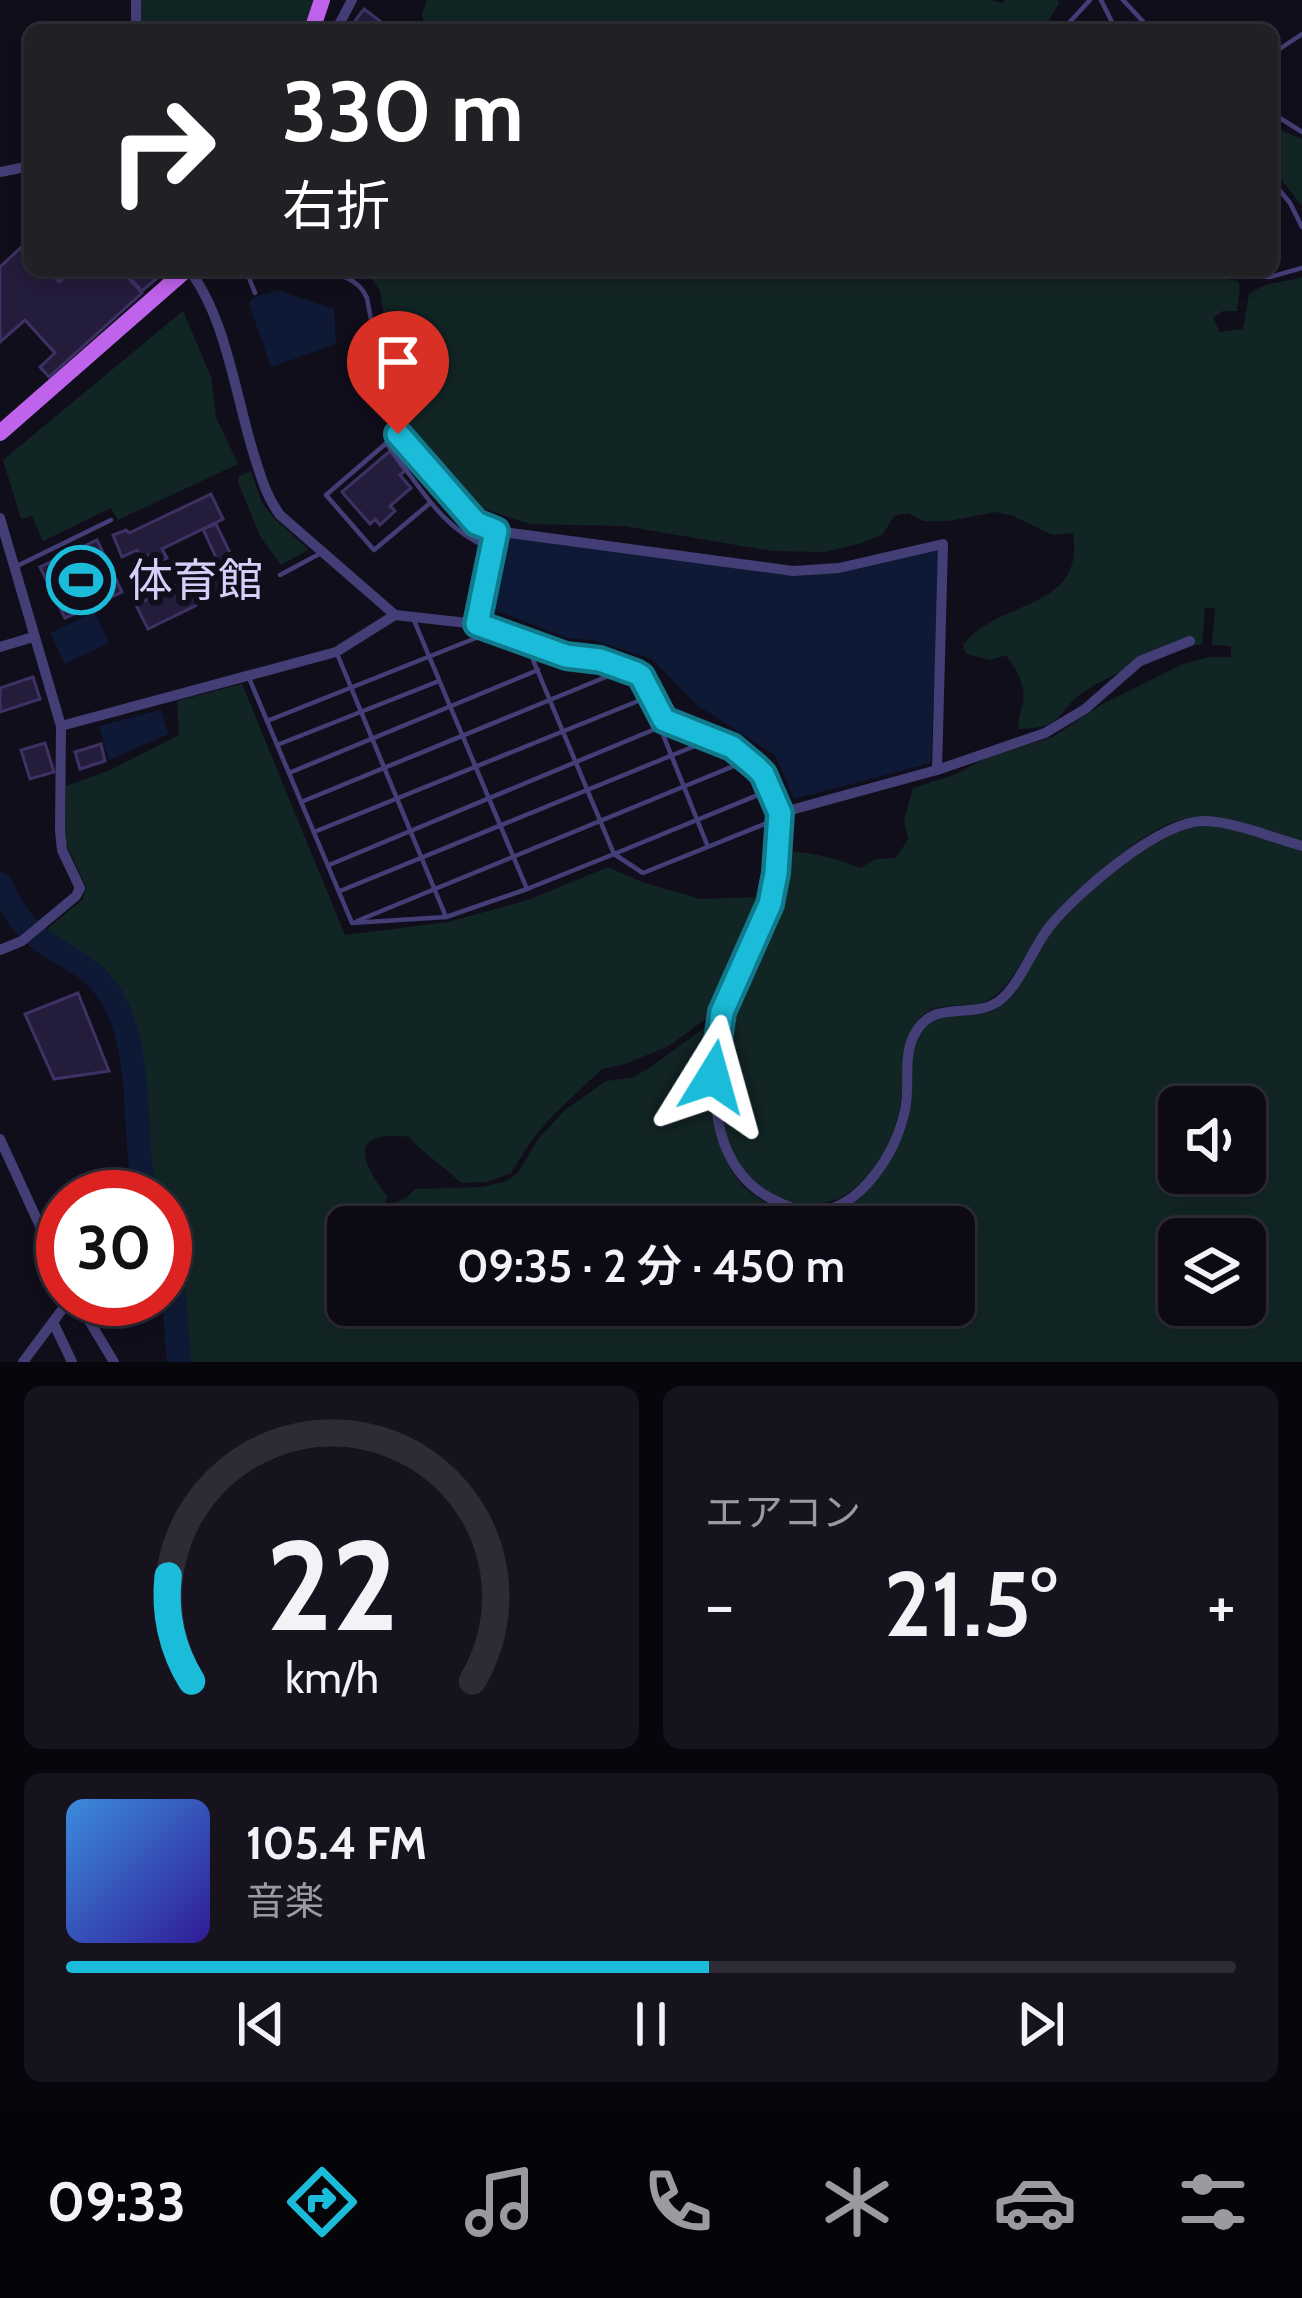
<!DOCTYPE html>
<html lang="ja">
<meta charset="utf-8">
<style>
body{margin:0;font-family:Cabin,"Noto Sans JP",sans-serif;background:#16131e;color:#f1f3f6;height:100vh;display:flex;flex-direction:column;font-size:45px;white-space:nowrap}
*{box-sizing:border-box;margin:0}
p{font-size:39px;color:#9a9aa0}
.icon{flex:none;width:66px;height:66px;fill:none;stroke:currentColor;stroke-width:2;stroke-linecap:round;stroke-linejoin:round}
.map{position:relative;height:1362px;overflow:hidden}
.sheet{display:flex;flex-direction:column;gap:24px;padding:24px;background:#07060c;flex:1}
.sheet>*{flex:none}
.guide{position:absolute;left:24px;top:24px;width:1254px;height:252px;border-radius:18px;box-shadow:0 6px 18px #0003,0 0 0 3px #2d2b34;background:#202124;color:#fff;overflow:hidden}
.fabs{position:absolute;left:1158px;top:1086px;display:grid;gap:24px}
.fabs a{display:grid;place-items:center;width:108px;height:108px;border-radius:18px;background:#0d0a15;box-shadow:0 6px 18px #0003,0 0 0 3px #2d2b34;font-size:60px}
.speed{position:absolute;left:36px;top:1170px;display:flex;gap:24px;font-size:60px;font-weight:700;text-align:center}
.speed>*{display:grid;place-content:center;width:156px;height:156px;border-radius:50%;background:#0d0a15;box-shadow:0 6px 18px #0003,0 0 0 3px #2d2b34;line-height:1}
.speed .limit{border:18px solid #d22;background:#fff;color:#111}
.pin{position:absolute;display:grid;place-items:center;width:102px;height:102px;color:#fff;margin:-123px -51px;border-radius:50% 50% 50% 0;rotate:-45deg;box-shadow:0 0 12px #0007}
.pin .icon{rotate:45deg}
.me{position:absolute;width:132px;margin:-66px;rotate:8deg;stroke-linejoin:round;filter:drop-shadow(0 0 9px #0008)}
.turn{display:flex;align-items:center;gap:42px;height:252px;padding:0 60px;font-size:54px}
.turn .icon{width:156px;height:156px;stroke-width:2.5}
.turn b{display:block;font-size:84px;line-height:102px}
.big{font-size:90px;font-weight:600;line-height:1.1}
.sheet .card{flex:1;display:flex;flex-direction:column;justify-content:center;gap:18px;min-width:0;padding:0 42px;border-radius:18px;background:#16131e}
.sheet .dial{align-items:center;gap:0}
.dial svg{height:312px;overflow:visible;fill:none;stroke:#2d2b34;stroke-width:7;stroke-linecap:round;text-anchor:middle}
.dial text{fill:#f1f3f6;stroke:none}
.song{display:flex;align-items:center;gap:36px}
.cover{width:144px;height:144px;border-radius:18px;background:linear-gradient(135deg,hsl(210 70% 55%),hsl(250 70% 35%))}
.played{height:12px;border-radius:6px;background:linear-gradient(90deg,#1bbcd9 55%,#2d2b34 55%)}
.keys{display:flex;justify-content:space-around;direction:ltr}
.heat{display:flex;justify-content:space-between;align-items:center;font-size:66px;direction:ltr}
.sheet .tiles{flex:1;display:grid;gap:24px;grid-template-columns:1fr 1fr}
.card:last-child{grid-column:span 2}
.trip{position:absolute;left:327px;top:1206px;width:648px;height:120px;border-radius:18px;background:#0d0a15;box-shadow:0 6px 18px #0003,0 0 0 3px #2d2b34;font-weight:600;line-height:120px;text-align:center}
.tab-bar{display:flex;height:192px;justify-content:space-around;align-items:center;background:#050408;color:#9a9aa0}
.tab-bar .icon{width:84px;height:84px}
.tab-bar .current{color:#1bbcd9}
.tab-bar b{font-size:54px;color:#f1f3f6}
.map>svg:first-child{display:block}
.green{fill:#122525;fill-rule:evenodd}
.water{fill:#0e1a35}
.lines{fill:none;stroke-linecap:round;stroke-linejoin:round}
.river{stroke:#0e1a35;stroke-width:24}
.building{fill:#241c3b;stroke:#3e3164;stroke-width:3}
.service{stroke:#443e76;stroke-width:4.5}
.minor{stroke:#443e76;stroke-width:10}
.primary{stroke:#c063ec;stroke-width:16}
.route-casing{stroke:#127a8d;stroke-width:30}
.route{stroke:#1bbcd9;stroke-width:21}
.labels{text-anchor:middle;stroke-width:12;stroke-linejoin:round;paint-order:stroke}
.poi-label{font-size:45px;fill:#d6cff9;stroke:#110e1c;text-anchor:start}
</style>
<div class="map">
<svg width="1302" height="1362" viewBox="0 0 1302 1362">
<rect width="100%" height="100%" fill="#110e1c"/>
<!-- green -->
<g class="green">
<polygon points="141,0 315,0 304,30 141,30"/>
<polygon points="427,0 991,0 1001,3 1006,0 1057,0 1059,3 1043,30 421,30 424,26 422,14"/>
<polygon points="1272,126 1302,139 1302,206 1272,168"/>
<path d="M 362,270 L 997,270 L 1201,275 L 1238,281 L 1240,286 L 1237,311 L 1223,311 L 1213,318 L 1220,332 L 1243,329 L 1249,294 C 1268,280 1281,284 1302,277 L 1302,842 C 1275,836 1248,831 1222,826 C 1211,824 1197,819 1186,819 C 1152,820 1064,899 1043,927 C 1028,948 1017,976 997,994 C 970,1020 934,987 911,1031 C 905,1043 906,1061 904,1075 C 901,1117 890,1160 855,1188 C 817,1219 763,1205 738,1164 C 720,1135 716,1092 719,1058 C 724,1005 755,963 773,914 C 780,895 779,872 781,851 C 810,852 833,857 860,868 L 876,859 L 896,858 L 908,839 L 904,820 L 913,788 L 954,775 L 986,758 L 1053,737 L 1099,706 L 1183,664 L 1209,657 L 1231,657 L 1231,646 L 1212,645 L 1215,608 L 1205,608 L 1202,644 C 1169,650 1117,671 1088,689 C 1054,710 1069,728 1018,729 C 1018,721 1020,714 1022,707 C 1028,687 1017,671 1006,655 L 990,660 L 966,654 L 963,645 C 996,599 1086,612 1073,533 L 1053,535 L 1011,515 L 995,512 L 948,521 L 924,521 L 908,513 L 894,516 L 883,534 L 859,544 L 824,552 L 772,551 L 624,526 L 530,524 L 475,506 L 402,422 L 380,291 L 368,273 Z"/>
<polygon points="183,311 211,377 216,417 238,464 118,520 111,508 43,541 32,516 21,519 3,460"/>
<polygon points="251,471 262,503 275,519 307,548 308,550 281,565 260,536 238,482 239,476"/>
<path d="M 242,684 L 345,935 L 448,922 L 528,900 L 608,867 L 642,882 L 700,899 L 758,897 L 765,901 L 748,944 L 711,1015 L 669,1046 L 625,1064 L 602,1069 L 553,1115 L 531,1141 L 511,1173 L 488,1182 L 462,1183 L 416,1145 L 410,1137 C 349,1129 359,1161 387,1196 L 382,1219 L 385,1227 L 348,1227 L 348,1305 L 954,1305 L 954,1227 L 460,1227 C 449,1223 437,1218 427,1227 L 388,1227 L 391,1204 L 407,1197 L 415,1189 L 482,1187 L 504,1182 L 518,1173 L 538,1139 L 565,1110 L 606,1081 L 631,1078 L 648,1069 L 707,1026 L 714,1033 C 707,1102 708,1195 793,1212 C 804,1215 818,1213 830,1213 C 867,1180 903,1158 911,1105 C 914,1082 906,1054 920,1033 C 940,1002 978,1026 1003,1005 C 1022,990 1037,949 1054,928 C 1082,894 1158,826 1204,825 C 1226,825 1278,844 1302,850 L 1302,1362 L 183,1362 L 165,1255 L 165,1197 L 155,1197 L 134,1059 L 123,1009 L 116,993 L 85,963 L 48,941 L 47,929 L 83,899 L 86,886 L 64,840 L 66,786 L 110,770 L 179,735 L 177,701 ZM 1179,1107 L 1245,1107 L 1245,1173 L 1179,1173 ZM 1179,1239 L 1245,1239 L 1245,1305 L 1179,1305 Z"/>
</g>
<!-- water -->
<g class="water">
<polygon points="277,290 334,309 336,344 271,367 249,304 252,298"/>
<polygon points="504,534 782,575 940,549 931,763 794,799 775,755 697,705 652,659 593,640 567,638 488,607"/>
<polygon points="95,612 109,643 65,664 50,633"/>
<polygon points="161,710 168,734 109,760 99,726"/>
</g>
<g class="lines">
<!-- river -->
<g class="river">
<path d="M 0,884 C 11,908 23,927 45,943 C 63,955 83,963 99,980 C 148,1032 131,1132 145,1197"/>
<polyline points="165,1269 174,1298 179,1362"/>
</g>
</g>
<!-- building -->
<g class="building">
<polygon points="364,9 392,30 348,30"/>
<polygon points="30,239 30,270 48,270 59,282 72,270 121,270 142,293 49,377 40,367 55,353 25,320 0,342 0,267"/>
<polygon points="141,270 157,270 161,275 142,291 131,279"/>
<polygon points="390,451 405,471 400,475 411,488 390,506 395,511 380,525 375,519 370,524 342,492"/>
<polygon points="211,494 223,519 162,549 167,558 154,564 149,555 141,558 137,550 122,557 113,535 126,530 129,533"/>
<polygon points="216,524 232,557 219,564 203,529"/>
<polygon points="97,540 122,592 65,618 40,567"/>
<polygon points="236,556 248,580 148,629 136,605"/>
<polygon points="33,677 40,699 0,712 0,688"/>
<polygon points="45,743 54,772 30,779 21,750"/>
<polygon points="101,744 105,761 80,769 75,752"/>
<polygon points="78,993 109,1071 54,1079 25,1014"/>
</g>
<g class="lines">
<!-- service -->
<g class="service">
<polyline points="1101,0 1116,30"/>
<polyline points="1123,0 1151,30"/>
<polyline points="1066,30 1068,24 1090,0"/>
<polyline points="1272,54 1302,34"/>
<polyline points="1272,113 1302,132"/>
<polyline points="1272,181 1290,203 1302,227"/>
<polyline points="246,270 255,293"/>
<polyline points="263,270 274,276 294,270"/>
<path d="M 307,270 C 332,274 356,273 367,298 L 387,406 L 397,434 L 475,523 L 496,531"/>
<polyline points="1179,270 1270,277 1302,268"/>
<polyline points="397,434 326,495 374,550 429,504"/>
<path d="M 386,443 C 418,483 440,528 489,548"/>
<polyline points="19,565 111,520"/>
<polyline points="280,575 323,552"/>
<polyline points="413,618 527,889"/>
<polyline points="526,643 614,854 770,790"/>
<polyline points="338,656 446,917"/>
<polyline points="249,678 352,923 446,917 527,889 614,854 643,873 767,823 775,817"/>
<polyline points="267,721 491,632"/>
<polyline points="661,725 660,727 708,847"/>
<polyline points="277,745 439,681"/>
<polyline points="289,773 538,670"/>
<polyline points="301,802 618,672"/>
<polyline points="314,832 648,697"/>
<polyline points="329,865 660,727"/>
<polyline points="340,891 707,741"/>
<polyline points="357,921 746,761"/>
</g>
<!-- minor -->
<g class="minor">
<polyline points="136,30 136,0"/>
<polyline points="336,30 352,0"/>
<polyline points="0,172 30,166"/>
<path d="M 189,270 C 226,317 236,398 254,455 C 261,477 266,496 280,515 L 395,615"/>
<polyline points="0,518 61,726 60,831 62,850 80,888 76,896 22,941 0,950"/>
<polyline points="477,624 496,531 793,571 839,568 943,544 937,770"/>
<polyline points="0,647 33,637"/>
<path d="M 61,726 L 336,652 L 395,615 L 477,624 L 566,656 L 600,660 L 641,676 L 664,720 C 696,738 734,741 759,770 C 767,780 777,799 779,811 C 781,820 777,830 776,838 C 775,860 776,880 770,902 C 760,940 735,973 723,1010 C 719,1021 719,1034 718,1046 C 710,1102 716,1169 770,1198 C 783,1205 799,1212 814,1212 C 862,1209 896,1152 905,1110 C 911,1083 901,1054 917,1030 C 937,999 973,1020 999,1001 C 1020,985 1033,947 1050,926 C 1078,892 1160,820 1205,821 C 1235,822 1273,838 1302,846"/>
<polyline points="780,813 937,770 1045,733 1085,709 1140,661 1190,641"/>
<polyline points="0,1139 63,1276"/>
<polyline points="76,1299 114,1362"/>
<polyline points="53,1322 72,1362"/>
<polyline points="23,1362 70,1299"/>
</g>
<!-- primary -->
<g class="primary">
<polyline points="312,30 322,0"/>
<polyline points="0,433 186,270"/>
</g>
</g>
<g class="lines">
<!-- route casing -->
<g class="route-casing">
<polyline id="route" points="398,434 476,523 496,531 477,624 566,656 600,660 636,673 641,676 664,720 732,747 756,767 763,774 780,813 776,873 770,904 722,1012 713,1077"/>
</g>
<!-- route -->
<use href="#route" class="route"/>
</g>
<!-- icons -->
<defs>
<g id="stadium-ring" transform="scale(3.45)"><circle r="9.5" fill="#110e1c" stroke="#1bbcd9" stroke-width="1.5"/><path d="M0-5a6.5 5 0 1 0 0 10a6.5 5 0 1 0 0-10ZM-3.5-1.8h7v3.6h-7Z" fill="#1bbcd9"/></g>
</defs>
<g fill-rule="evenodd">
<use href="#stadium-ring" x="81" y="580"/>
</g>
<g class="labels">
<!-- poi labels -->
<g class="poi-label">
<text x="128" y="596">体育館</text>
</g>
</g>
</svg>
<div class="fabs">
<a><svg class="icon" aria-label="sound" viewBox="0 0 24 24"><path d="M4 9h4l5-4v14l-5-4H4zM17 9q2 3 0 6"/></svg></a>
<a><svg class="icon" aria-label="layers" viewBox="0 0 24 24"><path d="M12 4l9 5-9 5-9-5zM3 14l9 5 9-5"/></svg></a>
</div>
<div class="speed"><div class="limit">30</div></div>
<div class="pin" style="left:398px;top:434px;background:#d93025"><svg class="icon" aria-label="arrive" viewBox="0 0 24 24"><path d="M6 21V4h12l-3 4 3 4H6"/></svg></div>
<svg class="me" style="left:713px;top:1077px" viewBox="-20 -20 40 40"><path d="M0-17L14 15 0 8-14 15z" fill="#1bbcd9" stroke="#fff" stroke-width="4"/></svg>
<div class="trip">09:35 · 2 分 · 450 m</div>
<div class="guide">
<div class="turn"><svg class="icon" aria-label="right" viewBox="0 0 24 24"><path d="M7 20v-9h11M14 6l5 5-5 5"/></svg><div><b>330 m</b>右折</div></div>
</div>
</div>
<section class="sheet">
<div class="tiles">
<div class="card dial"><svg viewBox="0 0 100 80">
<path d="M14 69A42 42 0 1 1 86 69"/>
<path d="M14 69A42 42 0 0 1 8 42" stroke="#1bbcd9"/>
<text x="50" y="56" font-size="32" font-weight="700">22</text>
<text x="50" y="72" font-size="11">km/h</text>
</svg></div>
<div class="card"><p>エアコン</p>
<div class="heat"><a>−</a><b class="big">21.5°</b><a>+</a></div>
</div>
<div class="card">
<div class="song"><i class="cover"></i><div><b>105.4 FM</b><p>音楽</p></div></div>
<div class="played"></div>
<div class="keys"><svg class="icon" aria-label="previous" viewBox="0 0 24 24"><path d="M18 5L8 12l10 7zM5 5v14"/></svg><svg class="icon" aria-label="pause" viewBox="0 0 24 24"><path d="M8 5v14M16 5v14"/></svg><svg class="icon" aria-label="next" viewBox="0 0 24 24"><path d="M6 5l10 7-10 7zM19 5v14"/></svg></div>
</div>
</div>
</section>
<nav class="tab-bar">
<b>09:33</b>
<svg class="icon current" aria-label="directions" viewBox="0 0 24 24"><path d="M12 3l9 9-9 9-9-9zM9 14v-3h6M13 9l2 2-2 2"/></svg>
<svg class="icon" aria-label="music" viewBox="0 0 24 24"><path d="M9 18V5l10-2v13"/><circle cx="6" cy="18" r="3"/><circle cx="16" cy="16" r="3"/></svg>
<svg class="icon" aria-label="phone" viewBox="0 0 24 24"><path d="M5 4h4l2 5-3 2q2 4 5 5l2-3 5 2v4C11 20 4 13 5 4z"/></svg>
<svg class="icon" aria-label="climate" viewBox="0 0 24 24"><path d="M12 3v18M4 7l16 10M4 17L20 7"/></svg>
<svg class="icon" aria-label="car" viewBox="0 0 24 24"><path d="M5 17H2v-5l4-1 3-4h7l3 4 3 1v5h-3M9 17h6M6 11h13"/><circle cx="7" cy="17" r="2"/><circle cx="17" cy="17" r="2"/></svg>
<svg class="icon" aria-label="filters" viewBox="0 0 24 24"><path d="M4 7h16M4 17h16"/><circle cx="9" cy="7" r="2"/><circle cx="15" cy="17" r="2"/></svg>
</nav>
